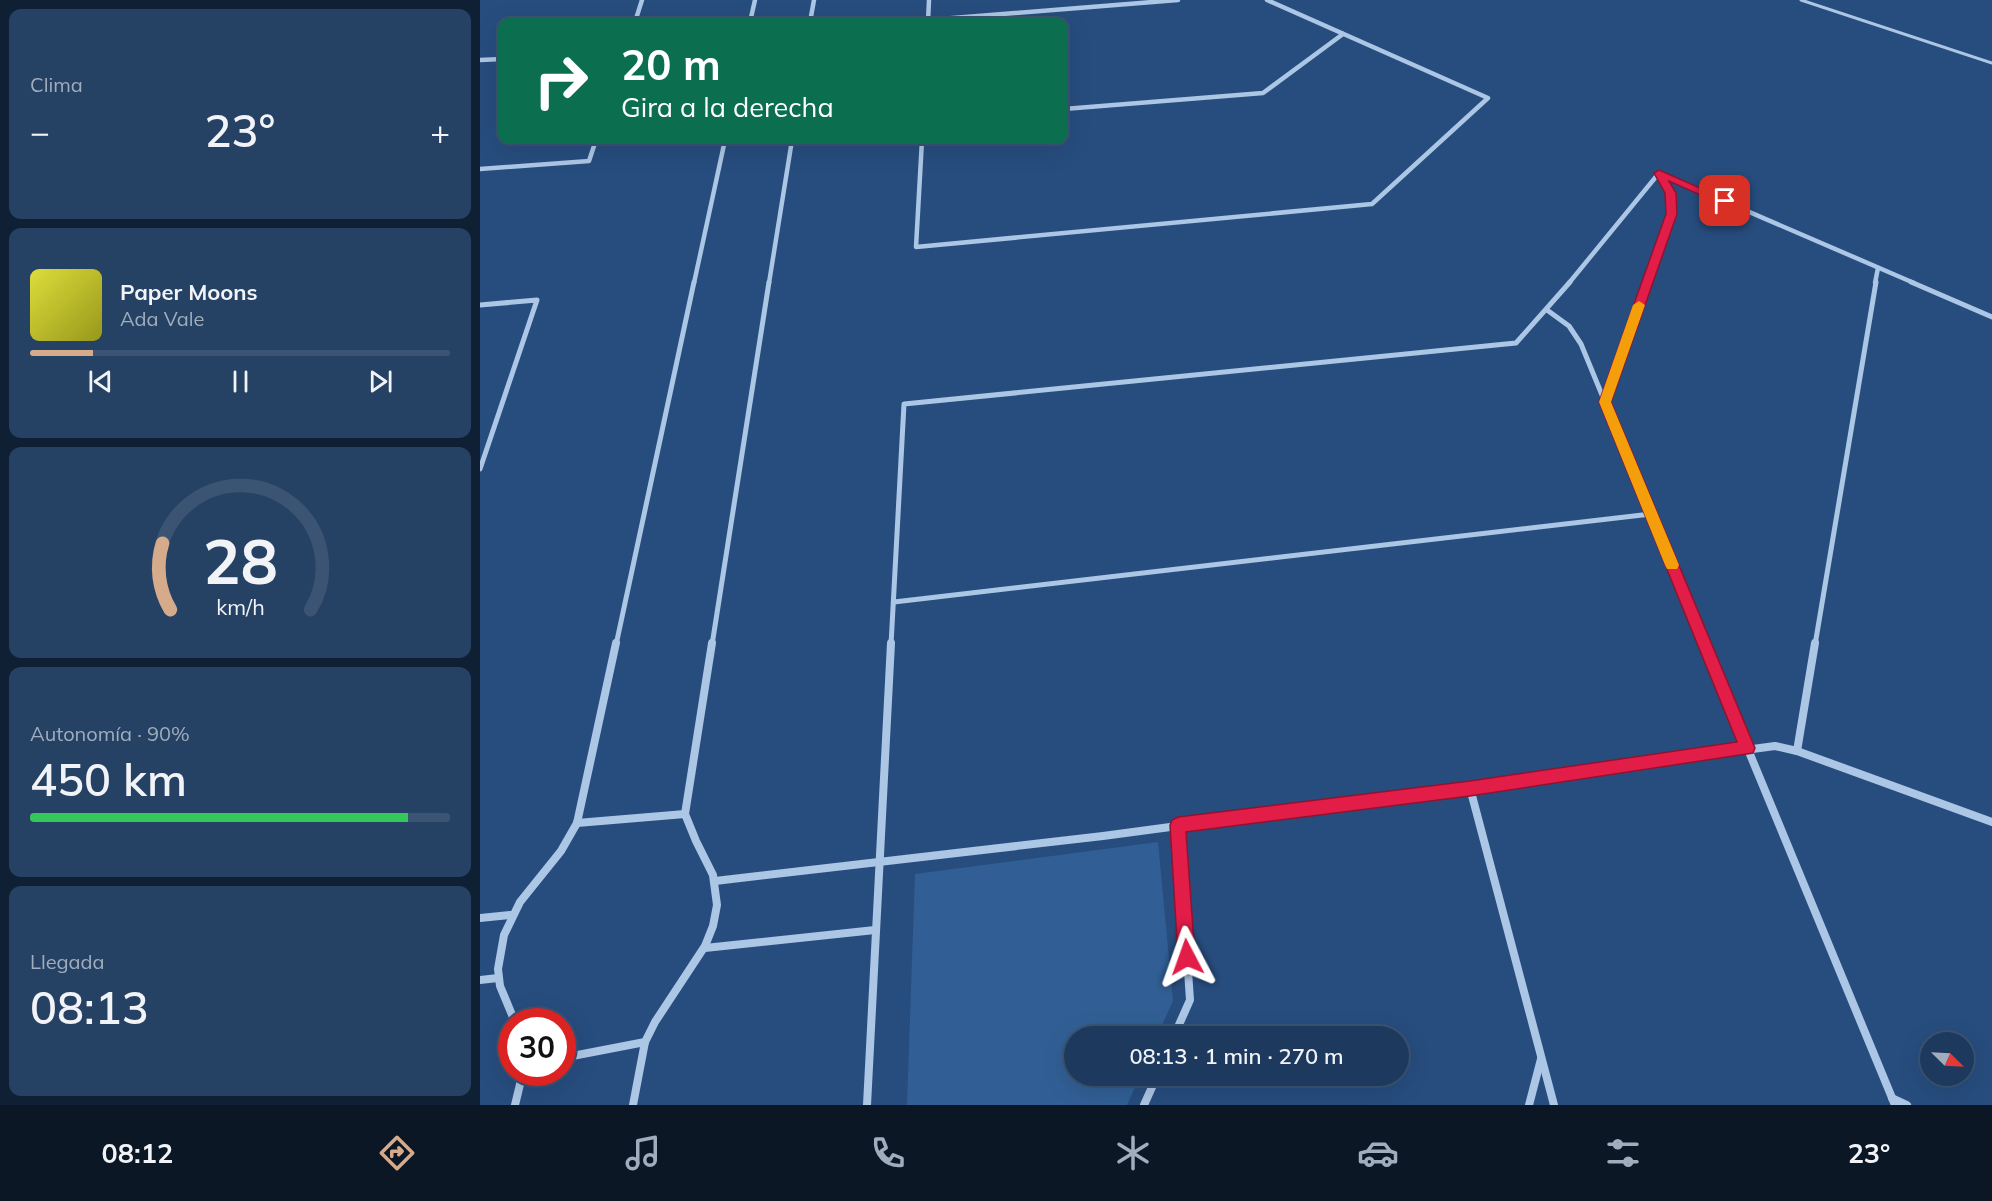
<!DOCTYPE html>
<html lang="es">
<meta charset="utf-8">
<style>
body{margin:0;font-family:Mulish,sans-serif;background:#254164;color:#f1f3f6;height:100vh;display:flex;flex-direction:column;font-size:22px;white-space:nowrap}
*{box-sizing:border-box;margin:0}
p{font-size:20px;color:#a0adbc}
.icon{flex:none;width:33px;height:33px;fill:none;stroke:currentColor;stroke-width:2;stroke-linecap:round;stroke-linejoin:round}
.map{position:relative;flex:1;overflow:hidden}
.panel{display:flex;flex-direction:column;gap:9px;padding:9px;background:#102034;width:480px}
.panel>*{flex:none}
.hud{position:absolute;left:18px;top:18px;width:570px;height:126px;border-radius:12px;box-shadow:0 6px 24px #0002,0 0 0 2px #3b5473;background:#0b6e4f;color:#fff;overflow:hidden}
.needle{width:39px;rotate:114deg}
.fabs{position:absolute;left:1440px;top:1032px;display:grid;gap:12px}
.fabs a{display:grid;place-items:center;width:54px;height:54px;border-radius:50%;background:#1d3a5e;box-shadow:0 6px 24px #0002,0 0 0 2px #3b5473;font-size:30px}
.speed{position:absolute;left:18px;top:1008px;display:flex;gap:12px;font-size:30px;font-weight:700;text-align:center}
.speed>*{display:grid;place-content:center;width:78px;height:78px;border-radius:50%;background:#1d3a5e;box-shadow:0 6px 24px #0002,0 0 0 2px #3b5473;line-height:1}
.speed .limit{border:9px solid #d22;background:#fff;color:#111}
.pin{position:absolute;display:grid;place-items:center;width:51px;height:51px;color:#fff;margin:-26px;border-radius:12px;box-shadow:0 3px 9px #0006}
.me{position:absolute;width:66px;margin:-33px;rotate:356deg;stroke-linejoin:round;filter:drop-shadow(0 0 4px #0008)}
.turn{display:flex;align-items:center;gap:21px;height:126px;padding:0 24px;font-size:27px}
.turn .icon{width:78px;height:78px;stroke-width:2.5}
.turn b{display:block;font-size:42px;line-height:51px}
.big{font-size:45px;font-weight:600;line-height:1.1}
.panel .widget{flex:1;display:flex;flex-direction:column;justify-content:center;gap:9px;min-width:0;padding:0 21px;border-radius:12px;background:#254164}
.panel .dial{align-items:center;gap:0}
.dial svg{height:156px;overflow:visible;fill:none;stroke:#3b5473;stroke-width:7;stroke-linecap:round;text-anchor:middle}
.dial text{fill:#f1f3f6;stroke:none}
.song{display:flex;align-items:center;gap:18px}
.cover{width:72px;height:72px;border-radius:9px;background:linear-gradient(135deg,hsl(60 70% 55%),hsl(60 70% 35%))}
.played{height:6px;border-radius:3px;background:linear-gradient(90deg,#d6ab8b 15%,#3b5473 15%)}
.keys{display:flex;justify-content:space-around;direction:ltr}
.heat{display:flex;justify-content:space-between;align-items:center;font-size:33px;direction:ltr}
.charge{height:9px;border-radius:4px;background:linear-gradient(90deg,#34c759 90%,#3b5473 0)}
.trip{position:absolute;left:584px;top:1026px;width:345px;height:60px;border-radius:30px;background:#1d3a5e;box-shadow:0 6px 24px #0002,0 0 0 2px #3b5473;font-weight:600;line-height:60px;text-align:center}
.dock{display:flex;height:96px;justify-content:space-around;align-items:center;background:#0c1726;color:#a0adbc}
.dock .icon{width:42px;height:42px}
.dock .on{color:#d6ab8b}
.dock b{font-size:27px;color:#f1f3f6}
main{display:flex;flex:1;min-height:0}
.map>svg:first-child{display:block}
.green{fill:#315f95}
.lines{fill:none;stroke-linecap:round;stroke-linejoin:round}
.service{stroke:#acc6e5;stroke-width:3}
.minor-far2{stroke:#acc6e5;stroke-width:4.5}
.minor-far1{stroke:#acc6e5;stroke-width:5}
.minor{stroke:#acc6e5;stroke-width:8}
.route{fill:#e11d48;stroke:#92132f;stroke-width:1.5}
.slow{fill:#f59e0b}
</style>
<main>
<section class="panel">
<div class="widget"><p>Clima</p>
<div class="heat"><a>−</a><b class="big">23°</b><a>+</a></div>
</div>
<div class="widget">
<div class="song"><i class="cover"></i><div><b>Paper Moons</b><p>Ada Vale</p></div></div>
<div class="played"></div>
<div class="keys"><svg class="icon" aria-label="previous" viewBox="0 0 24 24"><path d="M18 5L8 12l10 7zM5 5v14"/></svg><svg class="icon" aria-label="pause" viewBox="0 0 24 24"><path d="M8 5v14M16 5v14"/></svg><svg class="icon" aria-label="next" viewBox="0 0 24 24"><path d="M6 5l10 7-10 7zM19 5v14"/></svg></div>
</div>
<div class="widget dial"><svg viewBox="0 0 100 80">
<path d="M14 69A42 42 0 1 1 86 69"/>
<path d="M14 69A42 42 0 0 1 10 35" stroke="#d6ab8b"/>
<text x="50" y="56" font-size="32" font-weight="700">28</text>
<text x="50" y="72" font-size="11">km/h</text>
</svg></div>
<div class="widget"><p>Autonomía · 90%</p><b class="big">450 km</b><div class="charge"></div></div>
<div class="widget"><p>Llegada</p><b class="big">08:13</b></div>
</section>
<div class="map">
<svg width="1512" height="1105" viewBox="0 0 1512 1105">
<rect width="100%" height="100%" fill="#274d7e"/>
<!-- green -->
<polygon class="green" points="678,842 693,1001 677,1036 594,1036 594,1076 660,1076 647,1105 427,1105 435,874"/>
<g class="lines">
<!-- service -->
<polyline class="service" points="1321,0 1512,63"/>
<!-- minor-far2 -->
<g class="minor-far2">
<polyline points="448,20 698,0"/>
<polyline points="155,22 162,0"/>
<polyline points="270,22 275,0"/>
<polyline points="330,22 334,0"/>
<polyline points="448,22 449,0"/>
<polyline points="0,60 22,59"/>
<polyline points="584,109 783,93 863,34"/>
<polyline points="442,140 436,247 892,204 1008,98 787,0"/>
<polyline points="0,169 109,161 116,140"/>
<polyline points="1179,173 1434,283"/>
<polyline points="214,283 245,140"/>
<polyline points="289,283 312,140"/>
<polyline points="1089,283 1179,173"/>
<polyline points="1166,283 1191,214 1191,193 1180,174"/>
<polyline points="1395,283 1398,268"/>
</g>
<!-- minor-far1 -->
<g class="minor-far1">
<polyline points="1431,282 1512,317"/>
<polyline points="0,305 57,300 0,469"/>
<polyline points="1067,310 1089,326 1101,344 1225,645"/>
<polyline points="1125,401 1167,282"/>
<polyline points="414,602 1171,514"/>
<polyline points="136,645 214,282"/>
<polyline points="232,645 289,282"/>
<polyline points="411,645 424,404 1036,343 1090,282"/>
<polyline points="1335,645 1396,282"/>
</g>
<!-- minor -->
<g class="minor">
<polyline points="1224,643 1415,1105"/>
<polyline points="1317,751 1335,643"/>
<polyline points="990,788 1074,1105"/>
<polyline points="97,823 205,814"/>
<polyline points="235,881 623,836 1295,746 1317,751 1512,822"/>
<polyline points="0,918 30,915"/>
<polyline points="225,948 395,930"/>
<polyline points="0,980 18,978"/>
<polyline points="35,1022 20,986 18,969 24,935 40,902 81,851 97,823 136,643"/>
<polyline points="694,1036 710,1000 698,825"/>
<polyline points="82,1058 165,1042"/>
<polyline points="1412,1098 1427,1105"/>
<polyline points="35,1105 43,1072"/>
<polyline points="153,1105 165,1042 175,1022 225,946 233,926 237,905 233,875 216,841 205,814 232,643"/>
<polyline points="387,1105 411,643"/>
<polyline points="664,1105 677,1076"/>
<polyline points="1049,1105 1061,1059"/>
</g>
</g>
<!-- route -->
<polygon class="route" points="1179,170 1250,201 1245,205 1241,204 1189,181 1196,193 1197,214 1131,402 1275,748 1273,753 990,796 706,832 715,957 713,963 707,965 701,963 698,957 690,825 692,820 698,817 990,781 1257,742 1119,402 1186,214 1185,193 1174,173"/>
<!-- slow -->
<polygon class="slow" points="1159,301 1165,305 1131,402 1199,565 1197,569 1187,569 1185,565 1119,402 1153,305"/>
</svg>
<div class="fabs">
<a><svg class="needle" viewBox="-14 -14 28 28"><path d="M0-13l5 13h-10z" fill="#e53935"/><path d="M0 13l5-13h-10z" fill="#a0adbc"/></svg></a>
</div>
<div class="speed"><div class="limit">30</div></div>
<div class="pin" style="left:1245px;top:201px;background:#d93025"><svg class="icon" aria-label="arrive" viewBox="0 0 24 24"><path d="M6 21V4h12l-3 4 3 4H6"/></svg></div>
<svg class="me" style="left:707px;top:957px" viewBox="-20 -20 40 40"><path d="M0-17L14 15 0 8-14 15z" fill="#e11d48" stroke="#fff" stroke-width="4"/></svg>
<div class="trip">08:13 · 1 min · 270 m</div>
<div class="hud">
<div class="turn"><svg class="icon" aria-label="right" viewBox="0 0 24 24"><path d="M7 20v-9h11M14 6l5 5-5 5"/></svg><div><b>20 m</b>Gira a la derecha</div></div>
</div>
</div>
</main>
<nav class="dock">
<b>08:12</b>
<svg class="icon on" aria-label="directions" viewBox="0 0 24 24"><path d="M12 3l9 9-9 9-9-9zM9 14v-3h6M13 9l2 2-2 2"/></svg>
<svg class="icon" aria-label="music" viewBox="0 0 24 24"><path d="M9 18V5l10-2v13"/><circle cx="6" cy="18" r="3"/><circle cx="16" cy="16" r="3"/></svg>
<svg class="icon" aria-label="phone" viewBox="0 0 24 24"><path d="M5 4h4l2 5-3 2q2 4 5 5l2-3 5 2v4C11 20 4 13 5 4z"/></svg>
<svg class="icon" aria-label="climate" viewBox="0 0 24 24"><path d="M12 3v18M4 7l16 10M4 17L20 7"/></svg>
<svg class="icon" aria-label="car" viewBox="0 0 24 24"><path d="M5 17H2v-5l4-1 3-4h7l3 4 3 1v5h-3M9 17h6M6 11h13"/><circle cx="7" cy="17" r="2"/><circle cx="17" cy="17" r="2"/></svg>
<svg class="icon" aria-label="filters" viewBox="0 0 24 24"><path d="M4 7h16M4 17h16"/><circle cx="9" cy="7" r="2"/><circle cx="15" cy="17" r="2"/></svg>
<b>23°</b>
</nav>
